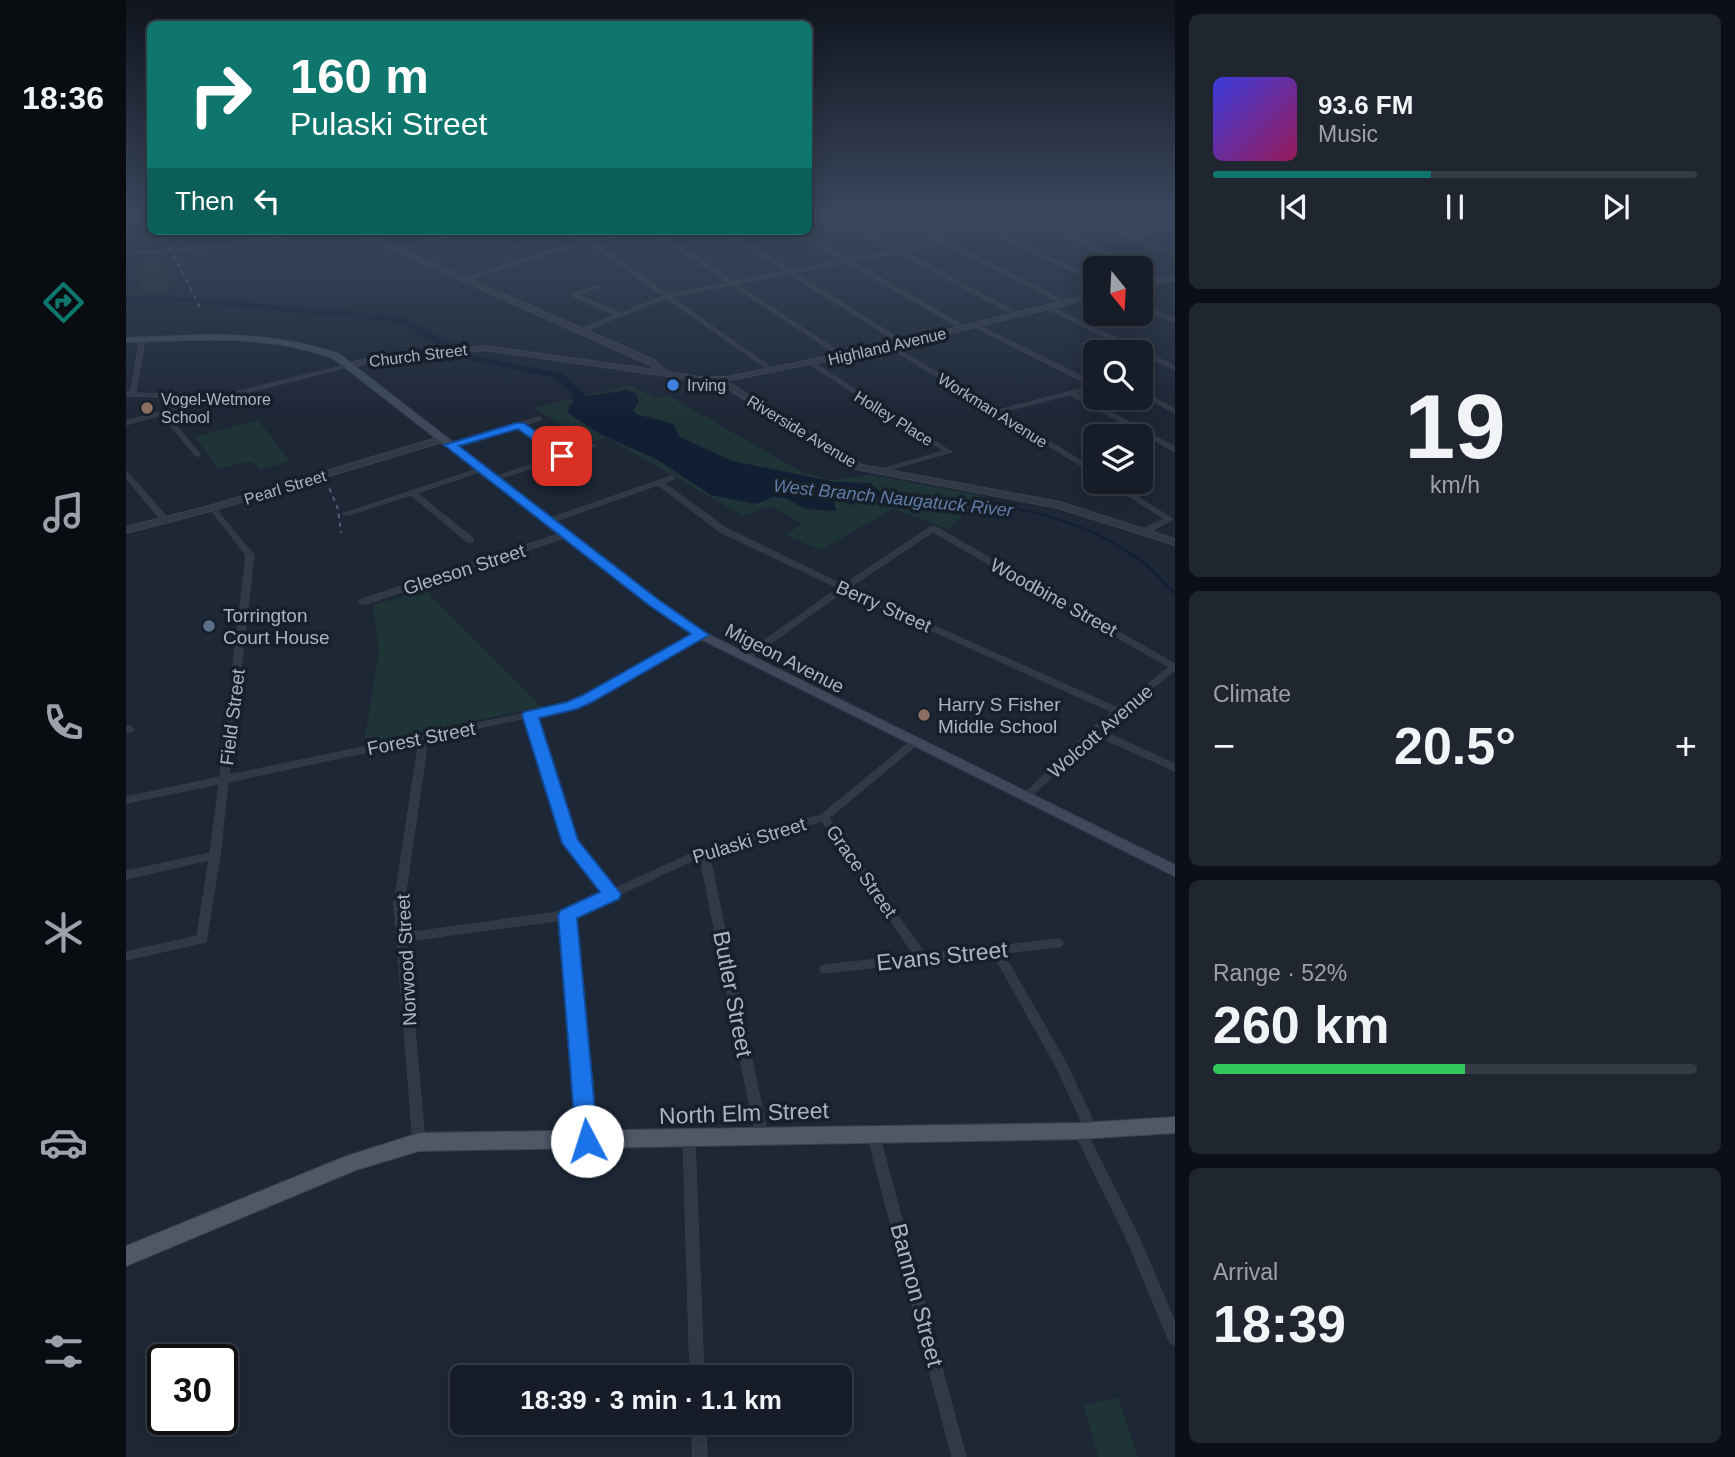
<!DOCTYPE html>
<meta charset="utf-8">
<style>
body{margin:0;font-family:Arial,sans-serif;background:#1f2630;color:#f1f3f6;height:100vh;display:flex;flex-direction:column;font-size:26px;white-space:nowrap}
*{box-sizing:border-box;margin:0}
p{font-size:23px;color:#9ea2a8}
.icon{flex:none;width:38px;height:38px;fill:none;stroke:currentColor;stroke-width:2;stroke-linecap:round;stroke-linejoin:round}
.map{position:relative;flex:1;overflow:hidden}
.sheet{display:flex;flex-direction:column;gap:14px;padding:14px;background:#0c1016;width:560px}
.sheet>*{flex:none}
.banner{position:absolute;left:21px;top:21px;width:665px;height:214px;border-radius:10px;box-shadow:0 4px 18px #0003,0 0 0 2px #353b45;background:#0f766e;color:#fff;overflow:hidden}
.needle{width:46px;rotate:162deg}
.fabs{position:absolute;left:957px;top:256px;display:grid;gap:14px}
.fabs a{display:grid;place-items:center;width:70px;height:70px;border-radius:10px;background:#161d28;box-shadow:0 4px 18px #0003,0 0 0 2px #353b45;font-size:35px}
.speed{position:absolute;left:21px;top:1344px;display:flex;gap:14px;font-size:35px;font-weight:700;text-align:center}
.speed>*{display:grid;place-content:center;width:91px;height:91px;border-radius:50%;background:#161d28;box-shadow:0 4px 18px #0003,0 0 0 2px #353b45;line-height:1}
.speed .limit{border:4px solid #111;border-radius:10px;background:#fff;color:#111}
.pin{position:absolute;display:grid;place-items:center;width:60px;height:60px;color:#fff;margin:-30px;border-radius:14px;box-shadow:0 4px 10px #0006}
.me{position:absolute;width:77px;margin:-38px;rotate:355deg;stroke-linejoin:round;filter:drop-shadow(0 0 5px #0008)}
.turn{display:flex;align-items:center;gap:24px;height:147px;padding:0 28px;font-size:32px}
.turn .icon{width:91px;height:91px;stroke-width:2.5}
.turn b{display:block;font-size:49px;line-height:60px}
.then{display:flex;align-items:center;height:66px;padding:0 28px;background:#0003;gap:14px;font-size:26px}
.big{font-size:52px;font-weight:700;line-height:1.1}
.sheet .tile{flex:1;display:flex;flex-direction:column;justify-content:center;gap:10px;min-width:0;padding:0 24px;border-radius:10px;background:#1f2630}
.sheet .dial{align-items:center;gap:0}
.dial b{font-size:91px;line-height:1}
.song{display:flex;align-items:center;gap:21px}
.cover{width:84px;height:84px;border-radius:10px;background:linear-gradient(135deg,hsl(240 70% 55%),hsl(330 70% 35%))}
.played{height:7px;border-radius:4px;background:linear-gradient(90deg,#0f766e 45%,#353b45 45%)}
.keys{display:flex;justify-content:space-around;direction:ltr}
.heat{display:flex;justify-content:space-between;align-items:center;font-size:38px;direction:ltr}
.charge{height:10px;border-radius:5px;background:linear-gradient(90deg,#34c759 52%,#353b45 0)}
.trip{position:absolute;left:324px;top:1365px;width:402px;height:70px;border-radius:10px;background:#161d28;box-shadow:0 4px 18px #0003,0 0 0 2px #353b45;font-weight:700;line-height:70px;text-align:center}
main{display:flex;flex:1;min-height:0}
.dock{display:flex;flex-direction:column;width:126px;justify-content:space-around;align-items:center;background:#090c10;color:#9ea2a8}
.dock .icon{width:49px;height:49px}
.dock .on{color:#0f766e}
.dock b{font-size:32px;color:#f1f3f6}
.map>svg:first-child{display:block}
.green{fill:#1f3437}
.water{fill:#111e34}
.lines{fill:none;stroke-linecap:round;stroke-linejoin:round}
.stream-far1{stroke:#111e34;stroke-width:2}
.stream{stroke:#111e34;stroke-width:2.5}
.river{fill:#111e34;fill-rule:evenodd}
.minor-casing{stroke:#3a4250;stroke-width:1}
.tertiary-casing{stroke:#3a4250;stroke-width:2}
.secondary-casing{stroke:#3a4250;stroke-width:2}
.primary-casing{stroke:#3a4250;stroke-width:2}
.minor{fill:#313947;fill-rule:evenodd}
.tertiary{fill:#313947;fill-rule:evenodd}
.secondary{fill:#3e485a;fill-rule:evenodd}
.primary{fill:#4e5867;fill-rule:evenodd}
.rail{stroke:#525d6f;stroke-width:2;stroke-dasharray:4.5 4.5;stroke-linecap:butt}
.route{fill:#1a73e8;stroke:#114b97;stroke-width:2}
.shop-dot{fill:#3f7fe0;stroke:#171f2b;stroke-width:2.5}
.education-dot{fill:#8d6e63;stroke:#171f2b;stroke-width:2.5}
.service-dot{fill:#5c6f8a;stroke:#171f2b;stroke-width:2.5}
.labels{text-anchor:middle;stroke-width:7;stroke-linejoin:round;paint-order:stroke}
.far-street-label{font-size:16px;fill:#aab4c5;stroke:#171f2b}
.far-poi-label{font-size:16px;fill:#aab4c5;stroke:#171f2b;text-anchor:start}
.far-water-label{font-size:18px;font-style:italic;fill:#607da7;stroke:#171f2b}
.street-label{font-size:19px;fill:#aab4c5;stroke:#171f2b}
.poi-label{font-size:19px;fill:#aab4c5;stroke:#171f2b;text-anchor:start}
.near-street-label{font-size:23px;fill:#aab4c5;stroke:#171f2b}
</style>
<main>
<nav class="dock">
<b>18:36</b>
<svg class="icon on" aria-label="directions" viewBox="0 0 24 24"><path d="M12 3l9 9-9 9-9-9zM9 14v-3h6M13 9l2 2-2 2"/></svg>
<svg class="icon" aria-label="music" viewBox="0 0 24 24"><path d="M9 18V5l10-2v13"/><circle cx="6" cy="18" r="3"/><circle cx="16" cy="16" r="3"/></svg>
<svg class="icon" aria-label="phone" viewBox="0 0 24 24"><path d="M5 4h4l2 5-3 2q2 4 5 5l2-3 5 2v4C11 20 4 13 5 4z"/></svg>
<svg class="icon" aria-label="climate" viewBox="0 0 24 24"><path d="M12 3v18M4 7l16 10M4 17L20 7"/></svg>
<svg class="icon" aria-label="car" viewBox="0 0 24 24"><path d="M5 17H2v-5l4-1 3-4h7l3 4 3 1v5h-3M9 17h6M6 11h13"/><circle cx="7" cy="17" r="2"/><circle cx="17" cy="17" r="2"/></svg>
<svg class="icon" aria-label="filters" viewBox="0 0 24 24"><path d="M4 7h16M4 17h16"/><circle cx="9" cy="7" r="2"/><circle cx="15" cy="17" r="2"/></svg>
</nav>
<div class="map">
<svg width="1049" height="1457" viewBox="0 0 1049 1457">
<rect width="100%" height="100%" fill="#1d2736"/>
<!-- green -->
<g class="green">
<polygon points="23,259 36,264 45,284 44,290 34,294 0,293 0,289 6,292 17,289 10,271 14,264"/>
<polygon points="504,385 529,398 543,396 676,472 705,480 744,475 858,496 822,529 767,509 695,550 658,535 677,524 644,506 617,516 481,438 465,442 408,408"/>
<polygon points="132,420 164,461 134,470 126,461 92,469 69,437"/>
<polygon points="299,590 415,707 238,744 253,651 247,605"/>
<polygon points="992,1398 1012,1457 972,1457 958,1405"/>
</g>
<!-- water -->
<polygon class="water" points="499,390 510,393 513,402 507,410 510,414 547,424 554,437 606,461 709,482 744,483 758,495 723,505 719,501 708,501 710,511 679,509 660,498 647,497 630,504 585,495 532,460 476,435 442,413 443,407 448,402 445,399"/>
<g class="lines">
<!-- stream-far1 -->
<g class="stream-far1">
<polyline points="329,272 399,238 448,231"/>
<path d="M 757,495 C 840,501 932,504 1003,553"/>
</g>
<!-- stream -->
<polyline class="stream" points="1000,551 1021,565 1049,594"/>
<!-- river -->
<polygon class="river" points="0,296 62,297 274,316 349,356 438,374 461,397 452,399 430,378 342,360 272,322 62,303 0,302"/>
<!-- minor casing -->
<g class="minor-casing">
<g id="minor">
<polygon points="705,216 710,216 773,249 815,241 768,216 773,216 940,302 935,303 819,243 777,251 894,314 894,316 890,316 772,253 726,261 840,327 840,329 836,329 720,263 669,273 779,342 779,344 775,344 663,274 611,284 718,355 719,356 716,358 606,285 545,297 649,370 650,371 647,373 540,298 456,332 452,332 452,330 489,315 445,296 445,294 475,285 475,287 452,295 494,313 537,296 462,242 340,280 335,279 451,242 438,231 443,231 456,240 509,231 519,231 467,241 542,294 602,283 526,231 531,231 607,281 660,271 597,231 602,231 665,270 716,260 667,231 672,231 722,259 768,250"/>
<polygon points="833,216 838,216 970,279 970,282"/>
<polygon points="951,216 966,218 1005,235 1049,226 1049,228 1009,237 1049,254 1049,257 963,220 951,218 924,224 1011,268 1005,268 917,224"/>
<polygon points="180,231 190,231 105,246 0,255 0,253 105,244"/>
<polygon points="335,231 342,231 272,251 268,250"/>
<polygon points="1015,268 1040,280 1041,281 1036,282 1015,272"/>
<polygon points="1015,303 1049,319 1049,323 1015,307"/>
<polygon points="919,306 923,306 1049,366 1049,370 1015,354 1015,352 1010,352 919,308"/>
<polygon points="848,325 852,325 970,383 970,388 950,393 1049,447 1049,452 944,395 876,412 970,470 970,475 968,474 761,346 766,345 872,410 965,386 848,327"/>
<polygon points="14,339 19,340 10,393 92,396 224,364 227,366 92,400 65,399 46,411 40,413 74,454 74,456 70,456 35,415 0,425 0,421 42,409 57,398 0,396 0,392 4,392"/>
<polygon points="683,362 687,362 826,452 752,473 748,473 748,471 818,451 683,364"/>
<polygon points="1015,391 1049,409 1049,413 1015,395"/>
<polygon points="413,417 415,418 415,420 398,425 437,454 468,444 471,446 367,481 365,480 365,478 431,456 393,427 326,446 324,447 321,445"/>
<polygon points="355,468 357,469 357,471 291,493 347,538 347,542 341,542 285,495 223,515 219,515 217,514"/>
<polygon points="0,472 2,473 43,519 43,523 37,523 0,478"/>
<path d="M 546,476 L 548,477 L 548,479 L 538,483 L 600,528 L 717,585 L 804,527 L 810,527 L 1049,664 L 1049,670 L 998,711 L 997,714 L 994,715 L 974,730 L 1049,764 L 1049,771 L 969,735 L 902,800 L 896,800 L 894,798 L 896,796 L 965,729 L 986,712 L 718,591 L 622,660 L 616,660 L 615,658 L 616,656 L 712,588 L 594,532 L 532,485 L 424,523 L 418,523 L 417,521 ZM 807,532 L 1043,667 L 992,708 L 723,588 Z"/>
<polygon points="979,481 987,481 1047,519 1022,533 1016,533 1016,529 1038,519"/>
<path d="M 86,506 L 88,507 L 128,555 L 103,775 L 443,704 L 572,633 L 578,633 L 579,635 L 578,637 L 449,708 L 409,717 L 448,842 L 488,889 L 575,849 L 695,815 L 786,740 L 792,740 L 793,742 L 792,744 L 703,818 L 799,954 L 932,939 L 936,940 L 937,943 L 936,946 L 932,947 L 877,953 L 939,1061 L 972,1131 L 970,1135 L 966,1136 L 962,1135 L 1012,1235 L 1049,1322 L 1049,1345 L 1044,1343 L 1002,1242 L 948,1131 L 950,1127 L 954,1126 L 959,1129 L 930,1066 L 867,954 L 699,973 L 695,972 L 694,969 L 695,966 L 699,965 L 788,955 L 696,821 L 583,853 L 642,1137 L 640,1141 L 636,1142 L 632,1141 L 630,1137 L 574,857 L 446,917 L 467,1139 L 465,1143 L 461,1144 L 457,1143 L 455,1139 L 436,920 L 281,941 L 299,1142 L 297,1146 L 293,1147 L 289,1146 L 287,1142 L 268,904 L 293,741 L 102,782 L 94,855 L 80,942 L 0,960 L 0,952 L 71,936 L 83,860 L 0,879 L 0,871 L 84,853 L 93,784 L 0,803 L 0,797 L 94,777 L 120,555 L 83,508 ZM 401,718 L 439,843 L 479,893 L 439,911 L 281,933 L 278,904 L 302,739 Z"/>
<polygon points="436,533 442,533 443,535 442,537 240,604 234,604 233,602 234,600"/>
<polygon points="4,726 8,729 7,731 0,733 0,727"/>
<polygon points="747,1129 751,1130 753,1134 840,1457 826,1457 741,1134 743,1130"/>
<polygon points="563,1135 567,1136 569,1140 578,1377 564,1377 557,1140 559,1136"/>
<polygon points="566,1423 580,1423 581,1457 567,1457"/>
</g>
</g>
<!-- tertiary casing -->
<g class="tertiary-casing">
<g id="tertiary">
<polygon points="225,231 234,231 528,360 542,372 575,377 601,377 777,341 970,293 970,297 777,345 600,381 736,465 934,502 1049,539 1049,545 932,508 730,469 589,381 575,381 359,350 241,363 221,368 221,364 240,359 359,346 530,370 522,364"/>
<polygon points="1049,276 1049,280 1015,287 1015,283"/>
<polygon points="317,436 320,437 320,441 89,510 0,533 0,527 83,506"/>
</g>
</g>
<!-- secondary casing -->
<g class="secondary-casing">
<path id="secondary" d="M 80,335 C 126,335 169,339 213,354 L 532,601 L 579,633 L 1049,865 L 1049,876 L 571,637 L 524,605 L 207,358 C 138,333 72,340 0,342 L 0,338 Z"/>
</g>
<!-- primary casing -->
<g class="primary-casing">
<polygon id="primary" points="1049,1117 1049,1133 954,1139 293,1151 230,1170 0,1266 0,1246 218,1157 293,1133 954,1123"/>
</g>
<!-- minor -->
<use href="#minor" class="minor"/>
<!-- tertiary -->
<use href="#tertiary" class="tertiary"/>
<!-- secondary -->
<use href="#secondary" class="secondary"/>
<!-- primary -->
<use href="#primary" class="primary"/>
<!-- rail -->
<g class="rail">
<polyline points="35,231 75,309"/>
<polyline points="200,480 212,509 215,533"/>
</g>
</g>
<!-- sky -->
<linearGradient id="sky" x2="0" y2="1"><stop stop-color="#10151e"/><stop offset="0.51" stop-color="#3a475d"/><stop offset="1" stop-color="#3a475d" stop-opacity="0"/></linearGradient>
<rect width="1049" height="420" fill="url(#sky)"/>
<!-- route -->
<polygon class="route" points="390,423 398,423 442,456 432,458 392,429 333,446 533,600 583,635 468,701 451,709 413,718 452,840 495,894 493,899 451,918 472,1141 469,1148 461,1151 453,1148 450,1141 432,915 435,910 474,892 436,843 396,715 398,712 441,702 457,695 565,634 524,606 318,445"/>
<!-- markers -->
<circle class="shop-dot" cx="547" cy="385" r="7"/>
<g class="education-dot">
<circle cx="21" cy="408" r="7"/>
<circle cx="798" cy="715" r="7"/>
</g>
<circle class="service-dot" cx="83" cy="626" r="7"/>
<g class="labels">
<!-- far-street labels -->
<g class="far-street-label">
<text transform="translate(761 346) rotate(-13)" y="6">Highland Avenue</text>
<text transform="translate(292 355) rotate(-7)" y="6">Church Street</text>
<text transform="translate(867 410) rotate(32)" y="6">Workman Avenue</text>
<text transform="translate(768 418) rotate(32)" y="6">Holley Place</text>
<text transform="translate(676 431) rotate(31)" y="6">Riverside Avenue</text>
<text transform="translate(159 487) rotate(-17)" y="6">Pearl Street</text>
</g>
<!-- far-poi labels -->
<g class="far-poi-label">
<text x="561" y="391">Irving</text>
<text x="35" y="405">Vogel-Wetmore<tspan x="35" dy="18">School</tspan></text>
</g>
<!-- far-water labels -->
<g class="far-water-label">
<text transform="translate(767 498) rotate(6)" y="6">West Branch Naugatuck River</text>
</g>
<!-- street labels -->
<g class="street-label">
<text transform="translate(338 569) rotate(-18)" y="7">Gleeson Street</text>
<text transform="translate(928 597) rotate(29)" y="7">Woodbine Street</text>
<text transform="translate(758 606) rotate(24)" y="7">Berry Street</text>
<text transform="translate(659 658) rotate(27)" y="7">Migeon Avenue</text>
<text transform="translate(106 717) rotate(-83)" y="7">Field Street</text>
<text transform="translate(974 731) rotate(-41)" y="7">Wolcott Avenue</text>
<text transform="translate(295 738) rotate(-11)" y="7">Forest Street</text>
<text transform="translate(623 840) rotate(-17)" y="7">Pulaski Street</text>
<text transform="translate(736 871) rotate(55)" y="7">Grace Street</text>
<text transform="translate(280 960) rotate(-93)" y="7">Norwood Street</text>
</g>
<!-- poi labels -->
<g class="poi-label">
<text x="97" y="622">Torrington<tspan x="97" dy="22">Court House</tspan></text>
<text x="812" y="711">Harry S Fisher<tspan x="812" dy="22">Middle School</tspan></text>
</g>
<!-- near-street labels -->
<g class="near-street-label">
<text transform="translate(816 956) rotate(-6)" y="8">Evans Street</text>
<text transform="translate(607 994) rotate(79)" y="8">Butler Street</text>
<text transform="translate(618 1113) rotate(-2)" y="8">North Elm Street</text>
<text transform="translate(791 1295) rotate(75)" y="8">Bannon Street</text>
</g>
</g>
</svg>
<div class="fabs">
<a><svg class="needle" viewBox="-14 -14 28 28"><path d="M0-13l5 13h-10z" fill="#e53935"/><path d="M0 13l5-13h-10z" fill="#9ea2a8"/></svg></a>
<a><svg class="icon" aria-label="search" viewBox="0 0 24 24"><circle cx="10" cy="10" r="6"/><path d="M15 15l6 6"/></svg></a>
<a><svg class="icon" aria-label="layers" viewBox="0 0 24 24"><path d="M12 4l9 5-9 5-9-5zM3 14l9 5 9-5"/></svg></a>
</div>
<div class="speed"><div class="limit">30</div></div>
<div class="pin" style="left:436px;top:456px;background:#d93025"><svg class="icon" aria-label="arrive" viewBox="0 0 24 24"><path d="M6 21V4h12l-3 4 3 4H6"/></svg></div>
<svg class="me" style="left:461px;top:1141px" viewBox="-20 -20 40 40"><circle r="19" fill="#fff"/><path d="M0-13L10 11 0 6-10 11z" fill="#1a73e8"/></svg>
<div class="trip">18:39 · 3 min · 1.1 km</div>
<div class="banner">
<div class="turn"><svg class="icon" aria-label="right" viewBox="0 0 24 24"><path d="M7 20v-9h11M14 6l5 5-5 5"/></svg><div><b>160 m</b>Pulaski Street</div></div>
<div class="then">Then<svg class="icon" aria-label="left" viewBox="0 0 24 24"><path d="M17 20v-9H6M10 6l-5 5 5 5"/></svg></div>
</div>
</div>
<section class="sheet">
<div class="tile">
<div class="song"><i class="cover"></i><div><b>93.6 FM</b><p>Music</p></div></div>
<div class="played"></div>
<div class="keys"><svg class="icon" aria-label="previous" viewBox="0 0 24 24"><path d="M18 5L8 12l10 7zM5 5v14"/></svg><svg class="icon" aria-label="pause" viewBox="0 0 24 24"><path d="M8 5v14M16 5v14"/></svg><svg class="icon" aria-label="next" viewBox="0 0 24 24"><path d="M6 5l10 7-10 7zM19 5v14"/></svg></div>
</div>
<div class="tile dial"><b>19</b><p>km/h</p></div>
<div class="tile"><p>Climate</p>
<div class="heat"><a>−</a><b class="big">20.5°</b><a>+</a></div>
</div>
<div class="tile"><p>Range · 52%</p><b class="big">260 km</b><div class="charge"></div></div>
<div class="tile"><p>Arrival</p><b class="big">18:39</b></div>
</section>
</main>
